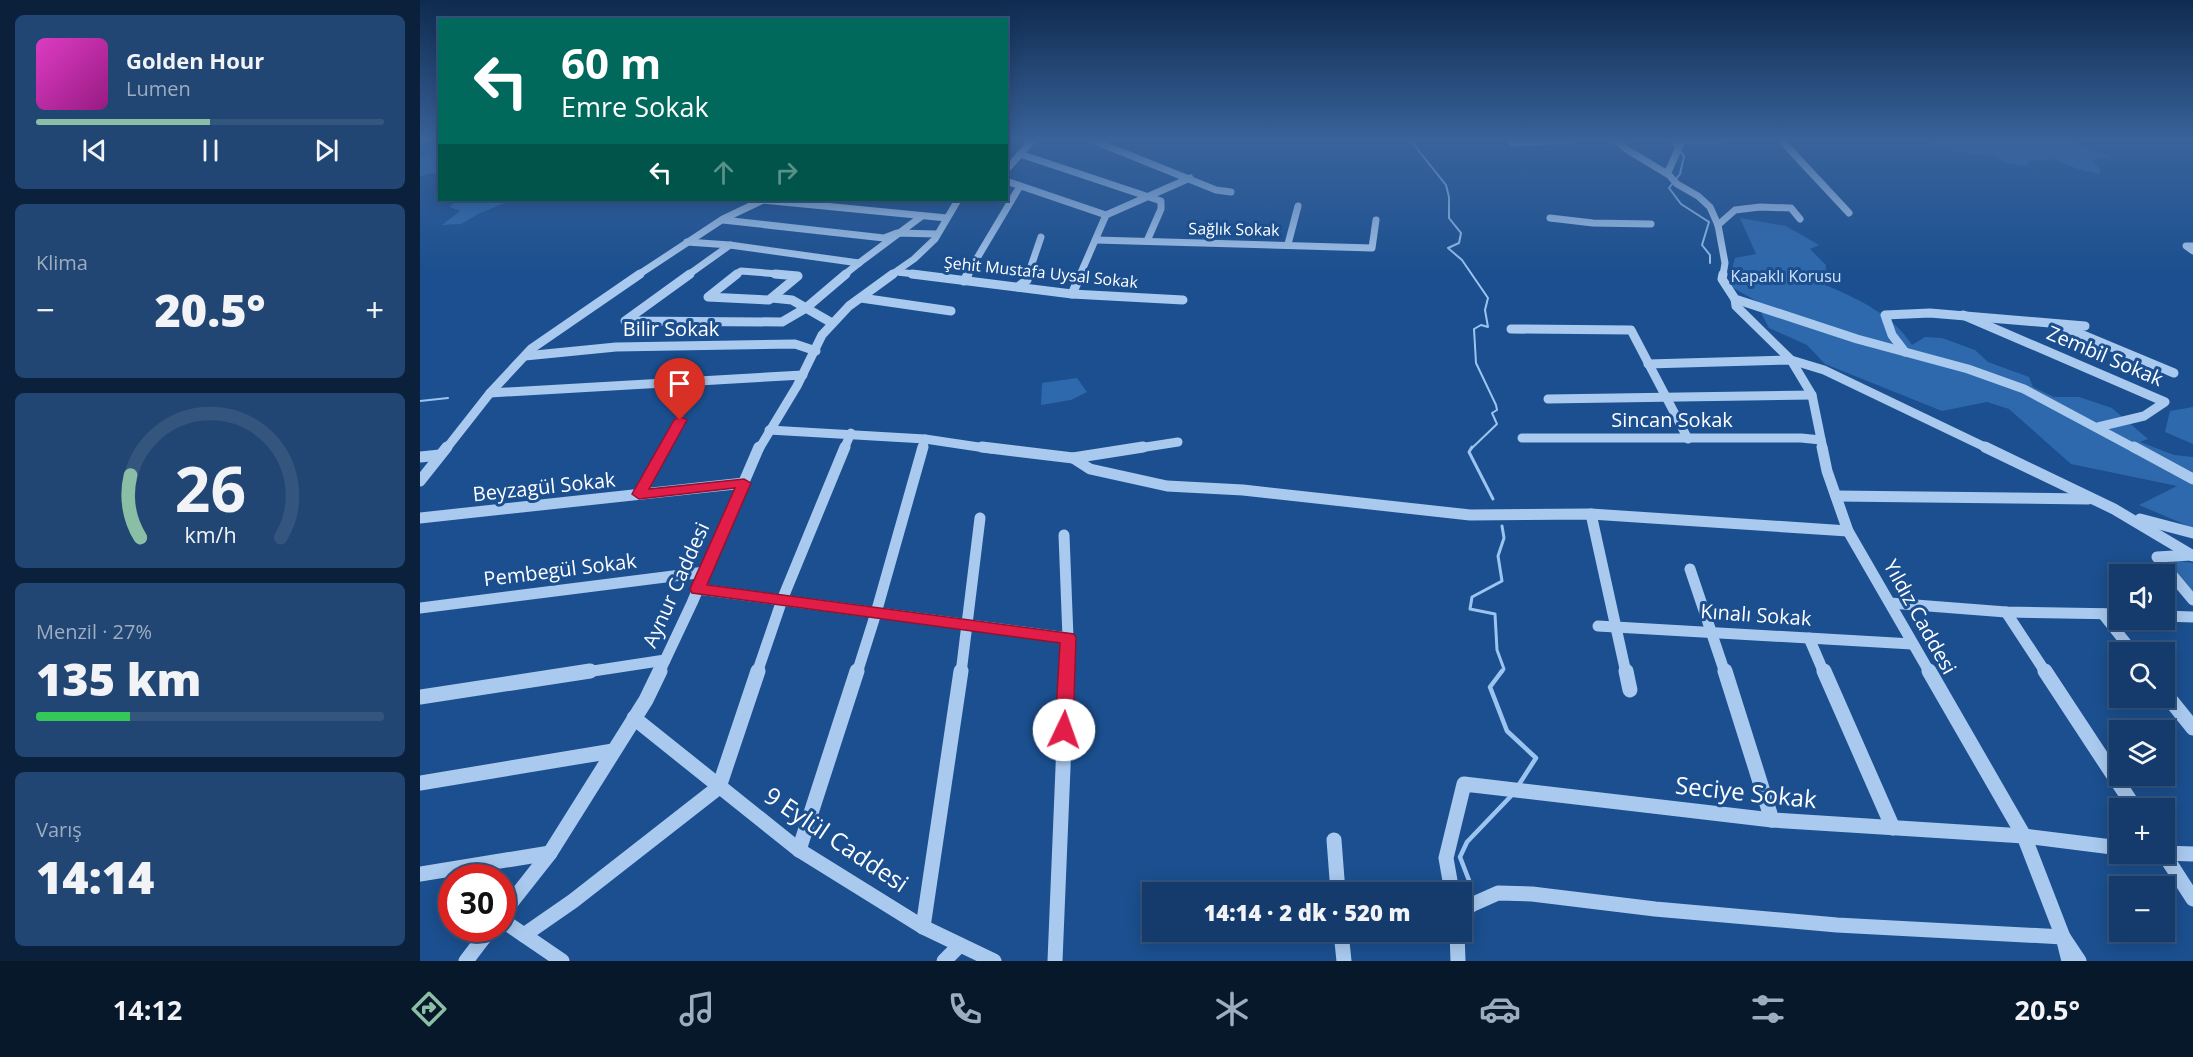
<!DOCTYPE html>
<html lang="tr">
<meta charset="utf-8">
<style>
body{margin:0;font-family:"Open Sans",sans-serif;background:#214673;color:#f1f3f6;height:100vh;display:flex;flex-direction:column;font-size:22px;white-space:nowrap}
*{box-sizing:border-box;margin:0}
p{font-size:20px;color:#9dadc1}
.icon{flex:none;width:33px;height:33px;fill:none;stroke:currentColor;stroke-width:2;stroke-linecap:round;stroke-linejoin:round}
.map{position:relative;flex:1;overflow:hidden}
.panel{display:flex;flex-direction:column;gap:15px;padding:15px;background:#0b203b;width:420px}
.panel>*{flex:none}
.banner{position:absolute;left:18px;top:18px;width:570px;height:183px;border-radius:0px;box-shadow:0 3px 15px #0003,0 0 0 2px #33557e;background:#00695c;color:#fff;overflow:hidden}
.buttons{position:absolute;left:1689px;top:564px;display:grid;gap:12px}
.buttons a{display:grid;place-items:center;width:66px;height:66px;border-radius:0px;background:#143b6b;box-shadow:0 3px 15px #0003,0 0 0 2px #33557e;font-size:30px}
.speed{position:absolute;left:18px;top:864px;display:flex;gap:12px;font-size:30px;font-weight:700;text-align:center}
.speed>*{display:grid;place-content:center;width:78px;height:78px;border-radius:50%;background:#143b6b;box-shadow:0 3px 15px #0003,0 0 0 2px #33557e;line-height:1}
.speed .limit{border:9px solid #d22;background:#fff;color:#111}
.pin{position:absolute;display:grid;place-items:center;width:51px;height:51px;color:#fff;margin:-62px -26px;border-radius:50% 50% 50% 0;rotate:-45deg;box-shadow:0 0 6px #0007}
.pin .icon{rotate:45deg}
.me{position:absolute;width:66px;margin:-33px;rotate:3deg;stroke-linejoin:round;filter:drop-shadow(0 0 4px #0008)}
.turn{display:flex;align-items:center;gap:21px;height:126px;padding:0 24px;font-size:27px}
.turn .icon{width:78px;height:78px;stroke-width:2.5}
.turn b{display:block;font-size:42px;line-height:51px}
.lanes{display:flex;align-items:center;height:57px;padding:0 24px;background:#0003;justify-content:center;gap:30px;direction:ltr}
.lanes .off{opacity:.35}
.big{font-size:45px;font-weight:800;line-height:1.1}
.panel .tile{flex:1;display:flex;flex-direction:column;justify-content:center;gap:9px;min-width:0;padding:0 21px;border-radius:9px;background:#214673}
.panel .dial{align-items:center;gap:0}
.dial svg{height:156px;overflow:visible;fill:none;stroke:#33557e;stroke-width:7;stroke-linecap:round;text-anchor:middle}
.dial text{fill:#f1f3f6;stroke:none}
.song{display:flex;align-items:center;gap:18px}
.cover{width:72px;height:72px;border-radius:9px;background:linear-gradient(135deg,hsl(310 70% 55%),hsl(310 70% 35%))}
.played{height:6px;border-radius:3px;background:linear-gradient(90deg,#8abfa5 50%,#33557e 50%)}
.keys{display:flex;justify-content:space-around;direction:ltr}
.heat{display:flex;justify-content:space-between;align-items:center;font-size:33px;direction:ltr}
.charge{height:9px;border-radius:4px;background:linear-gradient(90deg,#34c759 27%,#33557e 0)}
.trip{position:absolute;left:722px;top:882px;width:330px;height:60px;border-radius:0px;background:#143b6b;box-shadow:0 3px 15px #0003,0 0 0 2px #33557e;font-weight:800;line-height:60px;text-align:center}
.dock{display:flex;height:96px;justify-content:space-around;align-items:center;background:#08182b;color:#9dadc1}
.dock .icon{width:42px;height:42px}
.dock .on{color:#8abfa5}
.dock b{font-size:27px;color:#f1f3f6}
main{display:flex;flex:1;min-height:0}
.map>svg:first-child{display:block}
.green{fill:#2e69ad}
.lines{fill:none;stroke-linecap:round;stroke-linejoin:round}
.stream-far2{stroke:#9cc4f0;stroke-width:2}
.stream-far1{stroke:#9cc4f0;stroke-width:3}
.stream{stroke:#9cc4f0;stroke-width:4.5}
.minor-far3{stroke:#a9c9ee;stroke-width:7}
.minor-far2{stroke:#a9c9ee;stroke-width:9}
.minor-far1{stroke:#a9c9ee;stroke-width:11}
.minor{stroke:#a9c9ee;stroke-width:15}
.route{fill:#e11d48;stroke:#92132f;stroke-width:1.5}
.labels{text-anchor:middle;stroke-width:6;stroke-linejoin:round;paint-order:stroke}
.far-street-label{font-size:16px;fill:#fff;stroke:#1b4f8f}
.far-park-label{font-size:16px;fill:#cfe3fa;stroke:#1b4f8f}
.street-label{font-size:20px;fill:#fff;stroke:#1b4f8f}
.near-street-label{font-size:24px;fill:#fff;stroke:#1b4f8f}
</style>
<main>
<section class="panel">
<div class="tile">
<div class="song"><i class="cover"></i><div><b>Golden Hour</b><p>Lumen</p></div></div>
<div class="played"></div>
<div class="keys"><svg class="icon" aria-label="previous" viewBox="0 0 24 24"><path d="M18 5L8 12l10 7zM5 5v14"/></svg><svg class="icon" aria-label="pause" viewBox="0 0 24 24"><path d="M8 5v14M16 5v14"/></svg><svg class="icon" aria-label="next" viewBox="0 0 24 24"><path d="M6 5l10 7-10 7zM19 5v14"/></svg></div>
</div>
<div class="tile"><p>Klima</p>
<div class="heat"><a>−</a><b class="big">20.5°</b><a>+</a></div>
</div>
<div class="tile dial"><svg viewBox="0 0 100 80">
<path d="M14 69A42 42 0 1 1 86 69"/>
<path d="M14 69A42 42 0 0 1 9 37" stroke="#8abfa5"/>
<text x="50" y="56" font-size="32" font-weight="700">26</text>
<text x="50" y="72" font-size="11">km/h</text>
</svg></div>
<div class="tile"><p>Menzil · 27%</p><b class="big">135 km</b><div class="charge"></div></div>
<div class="tile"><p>Varış</p><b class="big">14:14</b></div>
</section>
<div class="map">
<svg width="1773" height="961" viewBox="0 0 1773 961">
<rect width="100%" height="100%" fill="#1b4f8f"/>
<!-- green -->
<g class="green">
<polygon points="1507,140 1643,140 1692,157 1672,160 1681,169 1679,174 1658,169 1633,159 1609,161 1606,166 1589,164 1571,155 1539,153"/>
<polygon points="19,146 19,172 0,176 0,157"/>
<polygon points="36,200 92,200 58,214 41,224 22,225 40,211 30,207"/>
<path d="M 1320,218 L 1366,226 L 1399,245 L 1390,249 L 1406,265 L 1405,285 C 1437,298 1473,315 1492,345 L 1505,337 L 1522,338 L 1555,350 L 1568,362 L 1609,377 L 1613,387 L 1634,397 L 1659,397 L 1692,408 L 1728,439 L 1720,442 L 1754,455 L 1773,457 L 1773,528 L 1719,505 L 1757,486 L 1651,464 L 1589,409 L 1567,402 L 1522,411 L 1405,364 L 1387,345 L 1349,328 L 1341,313 L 1354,311 L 1308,285 L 1315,258 L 1336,254 Z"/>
<polygon points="657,378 667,392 651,400 621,405 622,383"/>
<polygon points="1773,407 1773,444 1745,432 1750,411"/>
<polygon points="1750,560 1773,563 1773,594 1747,565"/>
</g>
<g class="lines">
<!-- stream-far2 -->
<g class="stream-far2">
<polyline points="990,140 1026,185 1029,197 1029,218 1041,233 1039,243 1028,248 1042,260 1068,298 1065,310 1068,327 1061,325 1054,329 1056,363 1076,405 1077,410 1072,413 1077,424 1051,449"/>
<polyline points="1251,140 1264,156 1260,174 1249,188 1261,204 1289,222 1282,245 1290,255 1290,263"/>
<polyline points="0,401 28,398"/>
</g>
<!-- stream-far1 -->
<g class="stream-far1">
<polyline points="1052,447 1049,452 1073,499"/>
<polyline points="1081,673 1084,669 1077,650 1075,614 1050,609 1052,597 1082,581 1078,556 1084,538 1082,526"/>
</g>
<!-- stream -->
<g class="stream">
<polyline points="1082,671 1070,687 1087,731 1116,758 1098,786"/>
<polyline points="1050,883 1040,857 1047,842 1091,796"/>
</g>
<!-- minor-far3 -->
<g class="minor-far3">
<polyline points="672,140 796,190 811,192"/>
<polyline points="1196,140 1206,149 1249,175 1257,184 1278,196 1290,207 1298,225 1305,263 1303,275"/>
<polyline points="1361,140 1429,213"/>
<polyline points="1262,141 1299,140"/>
<polyline points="1093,143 1150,140"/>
<polyline points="600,154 741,201 741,209 727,241"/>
<polyline points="586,170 613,140"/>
<polyline points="1245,172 1249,170 1262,140"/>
<polyline points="586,181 686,215"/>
<polyline points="342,200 527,218"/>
<polyline points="1130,218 1173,223 1231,224"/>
<polyline points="303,220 464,238 477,233 517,234"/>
<polyline points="1298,225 1315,210 1340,207 1371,208 1380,219"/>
<polyline points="676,240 952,248 956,220"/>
<polyline points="267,242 310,245"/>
<polyline points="868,244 878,206"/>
<polyline points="1773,246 1766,246 1773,251"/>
<polyline points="439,263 502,216"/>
<polyline points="477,272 504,275"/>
<polyline points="218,275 303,219 343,200"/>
<polyline points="268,275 310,245 439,263"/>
<polyline points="315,275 321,271 372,275"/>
<polyline points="424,275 439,263"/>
<polyline points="471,275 494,259 515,239 538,200"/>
<polyline points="547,275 600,186"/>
<polyline points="608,275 621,237"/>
<polyline points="660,275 686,215 770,178"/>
</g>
<!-- minor-far2 -->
<g class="minor-far2">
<polyline points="270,274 205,321 362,322 386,308 426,274"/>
<polyline points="317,274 288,297 349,300 378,276 355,274"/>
<polyline points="492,274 652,294 763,300"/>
<polyline points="1303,274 1302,279 1315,299 1437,339 1548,369 1604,389 1716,449"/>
<polyline points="544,281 548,274"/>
<polyline points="598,287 607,280 609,274"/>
<polyline points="652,294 661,274"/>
<polyline points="352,298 372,300 412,323"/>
<polyline points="441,298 531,311"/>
<polyline points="1315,299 1316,306 1371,360 1392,395 1403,449"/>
<polyline points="1543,315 1745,402 1724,416 1678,427"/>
<polyline points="1646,328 1754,373"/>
<polyline points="1091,329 1211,330 1268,439"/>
<polyline points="1485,352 1472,335 1465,315 1510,313 1665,326"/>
<polyline points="105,356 196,347 375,344 396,351"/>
<polyline points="1228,364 1371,360 1404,370 1569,449"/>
<polyline points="70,393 383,375"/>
<polyline points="1128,399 1392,395"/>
<polyline points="349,430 505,439 572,449"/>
<polyline points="1102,438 1381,438 1401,440"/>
<polyline points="26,449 70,393 111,349 220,274"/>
<polyline points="244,449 260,420"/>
<polyline points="339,449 377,386 402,335 429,306 473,274"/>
<polyline points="424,449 431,433"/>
<polyline points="502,449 505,439"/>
<polyline points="713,449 758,442"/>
</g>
<!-- minor-far1 -->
<g class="minor-far1">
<polyline points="562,447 653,458 723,447"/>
<polyline points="1402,447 1407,471 1428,531 1510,673"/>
<polyline points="1565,447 1694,509 1773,556"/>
<polyline points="1714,447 1773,479"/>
<polyline points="0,457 20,455"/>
<polyline points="653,458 670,469 747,486 823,490 1050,515 1171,514 1428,531"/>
<polyline points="0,481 27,447"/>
<polyline points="219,494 245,447"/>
<polyline points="1416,496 1668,499"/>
<polyline points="1171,514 1206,673"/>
<polyline points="0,518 324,483"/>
<polyline points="1720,519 1773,533"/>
<polyline points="644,535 648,638 647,673"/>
<polyline points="1771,555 1737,557 1773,600"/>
<polyline points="1270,569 1305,673"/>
<polyline points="278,589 648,638"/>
<polyline points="1470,603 1586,612 1700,614"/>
<polyline points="0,608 285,572"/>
<polyline points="1586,612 1626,673"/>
<polyline points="1683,614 1713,652"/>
<polyline points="1744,616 1773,617"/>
<polyline points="1178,626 1492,644"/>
<polyline points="1389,638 1404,673"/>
<polyline points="160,673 245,660"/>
<polyline points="239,673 272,603 339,447"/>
<polyline points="337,673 362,600 425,447"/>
<polyline points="437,673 456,613 503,447"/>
<polyline points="541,673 560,518"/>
</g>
<!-- minor -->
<g class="minor">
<polyline points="1206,671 1210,690"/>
<polyline points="1305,671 1352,820"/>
<polyline points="1404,671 1473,828"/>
<polyline points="1509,671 1604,836 1643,937 1649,961"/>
<polyline points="1625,671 1715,808"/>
<polyline points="1744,692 1773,728"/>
<polyline points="0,697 170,671"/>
<polyline points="214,718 379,850 503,927 574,961"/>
<polyline points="0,783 193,751"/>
<polyline points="914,840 918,892"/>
<polyline points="379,850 437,671"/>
<polyline points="1744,853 1773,854"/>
<polyline points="1744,854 1773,899"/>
<polyline points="0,874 130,853"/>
<polyline points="1032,892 1026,858 1044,784 1352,820 1604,836 1700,848"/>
<polyline points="82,914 130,853 226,700 240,671"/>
<polyline points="1041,915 1051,905 1078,893 1112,894 1235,909 1417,925 1643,937 1659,961"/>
<polyline points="82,920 142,961"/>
<polyline points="503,927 541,671"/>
<polyline points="921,932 924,961"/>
<polyline points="1037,932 1038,961"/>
<polyline points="104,935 153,901 299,787 338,671"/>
<polyline points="46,961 71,928"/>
<polyline points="524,961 540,945"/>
<polyline points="635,961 647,671"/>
</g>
</g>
<!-- sky -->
<linearGradient id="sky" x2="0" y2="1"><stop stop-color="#0f2b4f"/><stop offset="0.51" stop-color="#39639b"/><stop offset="1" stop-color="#39639b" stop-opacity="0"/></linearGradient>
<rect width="1773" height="275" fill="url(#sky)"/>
<!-- route -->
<polygon class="route" points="260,416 267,420 229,489 324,479 331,483 287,585 654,634 656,638 653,730 651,736 644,738 638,736 635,730 640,643 272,593 270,589 315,488 219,499 212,494 254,420"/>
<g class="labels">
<!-- far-street labels -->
<g class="far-street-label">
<text transform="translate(814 229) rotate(1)" y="6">Sağlık Sokak</text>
<text transform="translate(621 272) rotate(6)" y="6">Şehit Mustafa Uysal Sokak</text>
</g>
<!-- far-park labels -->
<g class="far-park-label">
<text x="1366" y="282">Kapaklı Korusu</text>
</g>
<!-- street labels -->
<g class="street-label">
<text x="251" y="336">Bilir Sokak</text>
<text transform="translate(1685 356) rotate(23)" y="7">Zembil Sokak</text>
<text x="1252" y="427">Sincan Sokak</text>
<text transform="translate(124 487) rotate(-6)" y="7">Beyzagül Sokak</text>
<text transform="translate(140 570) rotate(-7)" y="7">Pembegül Sokak</text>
<text transform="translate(256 585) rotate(-66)" y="7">Aynur Caddesi</text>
<text transform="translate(1336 615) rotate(4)" y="7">Kınalı Sokak</text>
<text transform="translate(1500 617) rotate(61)" y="7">Yıldız Caddesi</text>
</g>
<!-- near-street labels -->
<g class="near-street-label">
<text transform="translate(1326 793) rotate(6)" y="8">Seciye Sokak</text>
<text transform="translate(416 840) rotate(34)" y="8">9 Eylül Caddesi</text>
</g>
</g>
</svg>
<div class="buttons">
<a><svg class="icon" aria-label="sound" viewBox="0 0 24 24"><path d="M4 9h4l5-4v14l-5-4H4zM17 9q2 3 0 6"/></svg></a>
<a><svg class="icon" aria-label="search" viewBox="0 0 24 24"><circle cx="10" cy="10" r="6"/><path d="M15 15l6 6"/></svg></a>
<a><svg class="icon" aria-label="layers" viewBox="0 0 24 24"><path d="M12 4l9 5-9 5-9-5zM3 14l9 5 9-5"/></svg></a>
<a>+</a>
<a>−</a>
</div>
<div class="speed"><div class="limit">30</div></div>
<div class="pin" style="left:260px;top:420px;background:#d93025"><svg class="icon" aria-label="arrive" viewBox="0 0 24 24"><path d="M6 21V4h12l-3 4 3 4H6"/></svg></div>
<svg class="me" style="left:644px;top:730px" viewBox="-20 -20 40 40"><circle r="19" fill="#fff"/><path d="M0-13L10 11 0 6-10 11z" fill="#e11d48"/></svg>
<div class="trip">14:14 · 2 dk · 520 m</div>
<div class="banner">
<div class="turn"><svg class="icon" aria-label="left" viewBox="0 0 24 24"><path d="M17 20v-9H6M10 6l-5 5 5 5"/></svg><div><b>60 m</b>Emre Sokak</div></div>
<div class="lanes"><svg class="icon" aria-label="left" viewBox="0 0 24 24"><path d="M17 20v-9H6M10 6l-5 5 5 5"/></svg><svg class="icon off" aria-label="ahead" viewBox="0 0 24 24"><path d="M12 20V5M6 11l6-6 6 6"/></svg><svg class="icon off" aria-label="right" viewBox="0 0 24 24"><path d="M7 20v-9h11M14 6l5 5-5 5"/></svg></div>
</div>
</div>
</main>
<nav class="dock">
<b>14:12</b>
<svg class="icon on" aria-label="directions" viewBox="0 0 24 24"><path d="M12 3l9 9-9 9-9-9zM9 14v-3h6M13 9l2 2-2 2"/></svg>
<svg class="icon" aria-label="music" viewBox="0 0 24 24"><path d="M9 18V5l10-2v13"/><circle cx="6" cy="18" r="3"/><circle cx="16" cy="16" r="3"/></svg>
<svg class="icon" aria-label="phone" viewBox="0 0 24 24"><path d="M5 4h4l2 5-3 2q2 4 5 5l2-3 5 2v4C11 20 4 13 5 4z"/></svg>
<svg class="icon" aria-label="climate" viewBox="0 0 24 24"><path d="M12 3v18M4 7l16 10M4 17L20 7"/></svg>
<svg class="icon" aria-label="car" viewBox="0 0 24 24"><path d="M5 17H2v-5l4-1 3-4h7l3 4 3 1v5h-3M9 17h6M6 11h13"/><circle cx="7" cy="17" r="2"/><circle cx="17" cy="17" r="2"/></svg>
<svg class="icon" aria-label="filters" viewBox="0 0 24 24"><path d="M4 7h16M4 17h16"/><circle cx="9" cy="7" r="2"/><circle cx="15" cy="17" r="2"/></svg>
<b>20.5°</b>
</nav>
